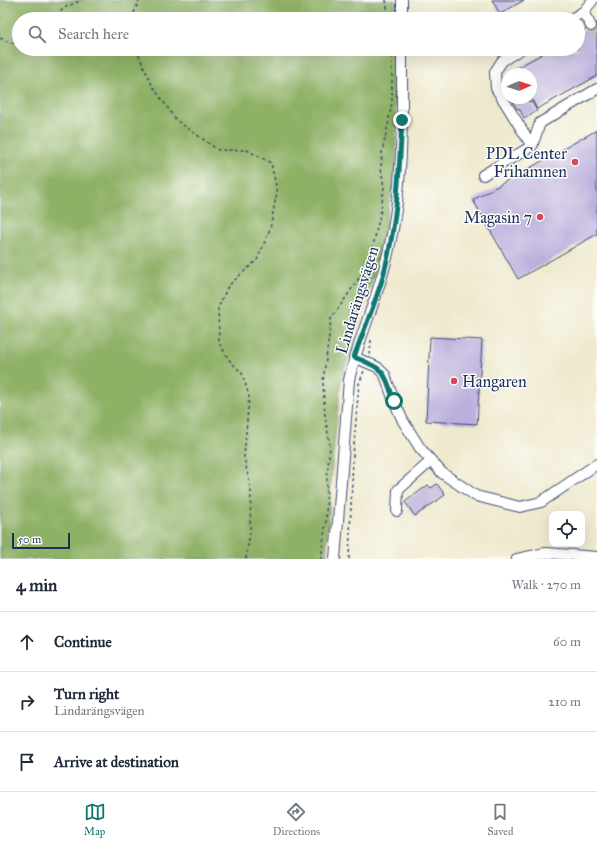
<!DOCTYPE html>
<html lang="en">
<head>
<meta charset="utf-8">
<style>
  :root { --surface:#fff; --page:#f6f6f7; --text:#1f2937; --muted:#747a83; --line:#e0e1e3; --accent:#0f766e }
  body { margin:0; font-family:"IM FELL Great Primer",serif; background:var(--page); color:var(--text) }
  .controls { position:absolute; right:12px; bottom:12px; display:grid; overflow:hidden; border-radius:8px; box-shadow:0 4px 16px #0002 }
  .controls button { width:36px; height:36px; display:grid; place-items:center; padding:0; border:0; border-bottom:1px solid var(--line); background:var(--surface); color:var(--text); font:20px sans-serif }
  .compass { position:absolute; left:501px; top:68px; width:36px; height:36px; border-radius:50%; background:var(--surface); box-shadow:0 4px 16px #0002; rotate:87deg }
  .scale { position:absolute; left:12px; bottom:10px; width:58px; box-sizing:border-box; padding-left:4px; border:2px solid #1b2f5e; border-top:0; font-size:11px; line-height:14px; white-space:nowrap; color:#1b2f5e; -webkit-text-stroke:3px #fdfcf7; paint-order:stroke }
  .stop { position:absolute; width:12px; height:12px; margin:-9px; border:3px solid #0f766e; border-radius:50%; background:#fff }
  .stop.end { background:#0f766e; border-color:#fff; box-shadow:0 1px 4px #0008 }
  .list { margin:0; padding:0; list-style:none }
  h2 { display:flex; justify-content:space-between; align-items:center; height:52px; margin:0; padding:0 16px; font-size:17px }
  h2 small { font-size:13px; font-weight:400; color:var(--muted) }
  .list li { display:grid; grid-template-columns:26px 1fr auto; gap:12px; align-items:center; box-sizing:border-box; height:60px; padding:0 16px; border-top:1px solid var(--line) }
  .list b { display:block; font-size:15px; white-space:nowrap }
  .list p { margin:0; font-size:13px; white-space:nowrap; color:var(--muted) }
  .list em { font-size:13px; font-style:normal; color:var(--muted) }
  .icon { flex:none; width:22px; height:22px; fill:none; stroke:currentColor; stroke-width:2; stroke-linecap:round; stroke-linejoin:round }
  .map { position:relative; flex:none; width:597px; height:559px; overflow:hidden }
  .search { position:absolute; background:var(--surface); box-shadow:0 4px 16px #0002; left:12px; right:12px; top:12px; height:44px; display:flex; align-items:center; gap:10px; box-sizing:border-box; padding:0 14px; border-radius:22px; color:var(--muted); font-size:15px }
  .sheet { height:232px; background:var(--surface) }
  nav { display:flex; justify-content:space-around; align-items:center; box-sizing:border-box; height:56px; border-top:1px solid var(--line); background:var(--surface); font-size:11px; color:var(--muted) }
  nav a { display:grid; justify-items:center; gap:2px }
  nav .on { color:var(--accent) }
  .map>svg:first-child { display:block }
  .forest { fill:#8eb166; stroke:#547062 }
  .building { fill:#bbafdd }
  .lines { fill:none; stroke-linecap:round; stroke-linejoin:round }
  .minor-tunnel { stroke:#c5c4b8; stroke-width:10; stroke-dasharray:10 5; stroke-linecap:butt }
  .minor-casing { stroke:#3b4b6f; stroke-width:12 }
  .path { stroke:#3b4b6f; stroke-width:1.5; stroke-dasharray:3 3; stroke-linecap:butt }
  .minor { stroke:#fff; stroke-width:10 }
  .route { stroke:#0f766e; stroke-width:5 }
  .poi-dot { fill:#d1495b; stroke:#fdfcf7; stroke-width:1.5 }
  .labels { text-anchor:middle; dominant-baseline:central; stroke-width:3; stroke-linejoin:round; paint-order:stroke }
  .poi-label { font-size:16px; fill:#1b2f5e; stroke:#fdfcf7; text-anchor:end }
  .street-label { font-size:16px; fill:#1b2f5e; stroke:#fdfcf7 }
</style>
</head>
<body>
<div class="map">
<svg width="597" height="559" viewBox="0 0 597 559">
  <rect width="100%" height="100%" fill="#fdfcf7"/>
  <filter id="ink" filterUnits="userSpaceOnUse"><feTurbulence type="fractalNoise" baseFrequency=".025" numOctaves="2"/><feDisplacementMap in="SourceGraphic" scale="8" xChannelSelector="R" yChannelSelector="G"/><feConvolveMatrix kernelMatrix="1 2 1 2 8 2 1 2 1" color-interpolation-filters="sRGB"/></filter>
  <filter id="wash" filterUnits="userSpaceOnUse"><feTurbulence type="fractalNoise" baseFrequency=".012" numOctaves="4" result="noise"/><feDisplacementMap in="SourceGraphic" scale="16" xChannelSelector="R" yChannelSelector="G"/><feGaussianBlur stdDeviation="0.9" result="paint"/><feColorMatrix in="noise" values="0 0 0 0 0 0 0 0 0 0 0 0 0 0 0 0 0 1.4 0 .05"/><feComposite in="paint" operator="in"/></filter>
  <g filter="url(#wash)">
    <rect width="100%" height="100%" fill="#efe9ce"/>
    <path class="forest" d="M0,0H395V19H19V49H395L396,163L380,254L341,381L332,466L326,559H0Z"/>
    <g id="blocks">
      <path class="building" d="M492,0H524L500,14Z
        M597,23V76L537,109L531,98V74H517L515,69L551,49H578V34Z
        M511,98H526L529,102L531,101L537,111L524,118L519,108L517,109Z
        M597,130V234L518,279L473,200Z
        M430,337L482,340L477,424L426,421Z
        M437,484L445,495L415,516L405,502L428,485L431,488Z"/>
    </g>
  </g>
  <g filter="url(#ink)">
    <use href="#blocks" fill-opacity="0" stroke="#3b4b6f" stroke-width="1"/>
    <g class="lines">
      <path class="minor-tunnel" d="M591,26L597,35"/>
      <defs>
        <path id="minor" d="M402,0V19
          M583,12L591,26
          M571,19L583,12L593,0
          M521,49L502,61L495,72L496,88L532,146
          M483,175L532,146L540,123L597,89
          M354,357L377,367L385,375L394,401L403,421L420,448L442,473L476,496L520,507L541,502L597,464
          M397,511L398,490L431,461
          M335,559L349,380C359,335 380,294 389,249C404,183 402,116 402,49
          M517,559L546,553L597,557"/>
      </defs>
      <use href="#minor" class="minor-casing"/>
      <path class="path" d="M386,0L389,19
        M51,19L66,7L82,0
        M133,19V16L139,0
        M0,38L11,43H19
        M136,49L152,85L176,120L218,150H247L271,163L277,191L270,229L257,260L228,286L218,308L219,343L230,361L242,373L249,396L244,457L251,490L250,531L246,559
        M370,355L371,339
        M321,559L326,521L327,475L330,446L325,416L323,381L328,344L331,319L369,264L381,210L384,187L381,168L382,152L388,125L392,102V49
        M349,559L353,456L359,384L364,371"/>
      <use href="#minor" class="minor"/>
    </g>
  </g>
  <g class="lines" filter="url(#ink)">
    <path class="route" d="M394,401C384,371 385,369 354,357C363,332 374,306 382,280C397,228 399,174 402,120"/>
  </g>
  <g class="poi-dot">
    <circle cx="575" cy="162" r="4"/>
    <circle cx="540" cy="217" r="4"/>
    <circle cx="454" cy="381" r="4"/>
  </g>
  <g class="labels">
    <g class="poi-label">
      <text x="567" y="153">PDL Center<tspan x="567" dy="18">Frihamnen</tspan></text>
      <text x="532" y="217">Magasin 7</text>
      <text x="462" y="381" text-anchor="start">Hangaren</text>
    </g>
    <g class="street-label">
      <text transform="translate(357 300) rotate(-73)">Lindarängsvägen</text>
    </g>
  </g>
</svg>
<div class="controls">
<button><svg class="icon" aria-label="locate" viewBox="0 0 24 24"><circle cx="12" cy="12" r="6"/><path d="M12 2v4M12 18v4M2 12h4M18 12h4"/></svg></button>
</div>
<svg class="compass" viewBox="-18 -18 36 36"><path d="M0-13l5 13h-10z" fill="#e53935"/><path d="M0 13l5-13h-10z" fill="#747a83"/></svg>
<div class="scale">50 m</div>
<div class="stop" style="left:394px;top:401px"></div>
<div class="stop end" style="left:402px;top:120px"></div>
<div class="search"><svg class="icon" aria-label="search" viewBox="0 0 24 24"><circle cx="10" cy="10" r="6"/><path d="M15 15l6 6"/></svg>Search here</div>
</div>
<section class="sheet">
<h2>4 min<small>Walk · 270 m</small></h2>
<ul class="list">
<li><svg class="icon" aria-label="ahead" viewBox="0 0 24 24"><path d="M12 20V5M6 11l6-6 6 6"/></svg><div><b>Continue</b></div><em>60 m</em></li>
<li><svg class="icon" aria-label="right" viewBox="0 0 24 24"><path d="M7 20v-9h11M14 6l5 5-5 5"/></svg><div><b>Turn right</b><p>Lindarängsvägen</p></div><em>210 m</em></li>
<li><svg class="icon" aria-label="arrive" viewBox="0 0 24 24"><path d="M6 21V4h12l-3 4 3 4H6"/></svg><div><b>Arrive at destination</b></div></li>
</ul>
</section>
<nav>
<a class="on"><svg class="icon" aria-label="map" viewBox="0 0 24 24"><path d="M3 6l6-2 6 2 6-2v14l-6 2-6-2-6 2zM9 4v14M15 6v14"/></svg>Map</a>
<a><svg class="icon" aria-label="directions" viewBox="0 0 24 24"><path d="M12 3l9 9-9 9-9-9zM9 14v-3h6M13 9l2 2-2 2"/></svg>Directions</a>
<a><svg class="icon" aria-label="saved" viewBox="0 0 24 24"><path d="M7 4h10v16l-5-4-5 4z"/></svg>Saved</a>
</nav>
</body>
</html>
